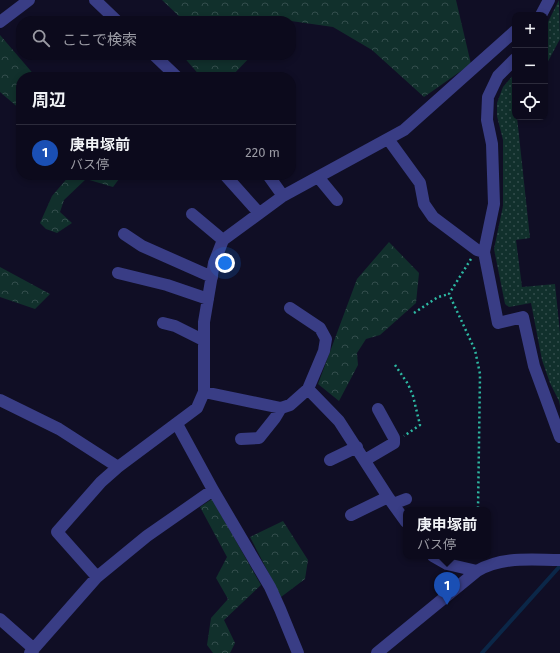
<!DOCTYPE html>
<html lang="ja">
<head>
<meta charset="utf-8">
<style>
  :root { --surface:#0c0a1c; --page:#1a1829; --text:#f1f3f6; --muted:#9a9aa3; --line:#2c2b3b; --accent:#8c9099 }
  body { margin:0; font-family:"Fira Sans","Noto Sans JP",sans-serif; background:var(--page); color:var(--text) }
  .controls { position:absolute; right:12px; top:12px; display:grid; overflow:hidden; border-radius:8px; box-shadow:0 2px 6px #0003 }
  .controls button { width:36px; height:36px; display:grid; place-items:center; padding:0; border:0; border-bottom:1px solid var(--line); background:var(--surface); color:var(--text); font:20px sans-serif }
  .you { position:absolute; left:225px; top:263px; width:14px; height:14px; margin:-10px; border:3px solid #fff; border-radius:50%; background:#1a73e8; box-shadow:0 0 0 6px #1a73e833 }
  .badge { display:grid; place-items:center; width:26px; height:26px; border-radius:50%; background:var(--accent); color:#fff; font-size:13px; font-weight:700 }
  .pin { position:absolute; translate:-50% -33px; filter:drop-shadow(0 1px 2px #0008) }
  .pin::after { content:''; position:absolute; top:21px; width:14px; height:12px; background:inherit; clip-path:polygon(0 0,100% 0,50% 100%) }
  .popup { position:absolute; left:403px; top:507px; width:88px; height:52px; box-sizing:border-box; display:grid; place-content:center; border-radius:8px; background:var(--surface); filter:drop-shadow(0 1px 3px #0005); font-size:13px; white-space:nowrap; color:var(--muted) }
  .popup b { font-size:15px; color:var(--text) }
  .popup::after { content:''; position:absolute; left:50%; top:100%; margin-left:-8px; border:8px solid transparent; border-top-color:var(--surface) }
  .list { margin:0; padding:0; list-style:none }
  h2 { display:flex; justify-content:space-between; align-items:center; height:52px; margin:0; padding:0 16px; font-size:17px }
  h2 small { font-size:13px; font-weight:400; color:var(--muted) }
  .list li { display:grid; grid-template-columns:26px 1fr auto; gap:12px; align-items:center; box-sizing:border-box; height:56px; padding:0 16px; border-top:1px solid var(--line) }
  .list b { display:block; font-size:15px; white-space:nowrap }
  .list p { margin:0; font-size:13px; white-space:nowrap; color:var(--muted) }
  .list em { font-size:13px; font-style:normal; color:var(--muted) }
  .icon { flex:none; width:22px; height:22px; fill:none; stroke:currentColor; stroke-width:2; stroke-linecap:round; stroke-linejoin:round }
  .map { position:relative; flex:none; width:560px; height:653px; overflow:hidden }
  .search { position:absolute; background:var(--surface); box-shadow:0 2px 6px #0003; left:16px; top:16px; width:280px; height:44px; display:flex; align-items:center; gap:10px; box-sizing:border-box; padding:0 14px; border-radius:16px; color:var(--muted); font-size:15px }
  .panel { position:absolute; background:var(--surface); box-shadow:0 2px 6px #0003; left:16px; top:72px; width:280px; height:108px; border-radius:16px }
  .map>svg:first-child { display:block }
  .grass { fill:url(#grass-dots) }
  .forest { fill:url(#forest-crowns) }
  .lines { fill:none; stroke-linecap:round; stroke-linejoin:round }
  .stream { stroke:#0b2748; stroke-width:4 }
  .path { stroke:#2db9a3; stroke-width:2.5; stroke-dasharray:2 3; stroke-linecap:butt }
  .minor { stroke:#393d85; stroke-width:12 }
</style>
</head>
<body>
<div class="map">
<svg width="560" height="653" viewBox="0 0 560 653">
  <defs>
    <pattern id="grass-dots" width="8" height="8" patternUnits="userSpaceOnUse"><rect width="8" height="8" fill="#11302c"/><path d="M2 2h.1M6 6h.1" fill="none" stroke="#334d4c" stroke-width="1.8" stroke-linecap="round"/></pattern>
    <pattern id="forest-crowns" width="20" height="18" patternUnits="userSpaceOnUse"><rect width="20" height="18" fill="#11302c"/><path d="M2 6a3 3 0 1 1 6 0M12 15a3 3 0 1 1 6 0" fill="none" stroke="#334d4c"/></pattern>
  </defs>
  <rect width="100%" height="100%" fill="#100e25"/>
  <path class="grass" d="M559,0L560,39L545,67V28Z
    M515,73V117H517L530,238L516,240L522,287L555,284L560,333V406L559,401L550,383L542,360L531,303L509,307L505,304L494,249L503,206V140L497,116V103L503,87Z"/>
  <path class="forest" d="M162,0H456L471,64L424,97L372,50L333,27L291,21H184Z
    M0,35L36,77H21V110L0,92Z
    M182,55H252L231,77H201Z
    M70,175H122L113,187L86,179L64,200L60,212L72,223L57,233L46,229L40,223L52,196Z
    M389,242L419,273L416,303L380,335L366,339L357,353L358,365L339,401L318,384L357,279Z
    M0,267L50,294L35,309L0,297Z
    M212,499L261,585L224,620L235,643L230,653H213L207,645L211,618L228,599L216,578L227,557L200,507Z
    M283,521L308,560L305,579L281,597L250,537Z"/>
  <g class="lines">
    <path class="stream" d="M482,653L560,566"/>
    <path class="path" d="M471,259L449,294L475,350L480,374L478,510
      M414,313L438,297L449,294
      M395,365L408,384L413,396L420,425L404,436"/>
    <path class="minor" d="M95,0L117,21
      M541,15L549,0
      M0,22L29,0
      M154,55L177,77
      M515,59L498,76L488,97L487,120L492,144L494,204L484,252L498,323L523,317L534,366L560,437
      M388,139L420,183L424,204L433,217L477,250L484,252
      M225,175L259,213
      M268,175L283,196
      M318,177L337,200
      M192,214L223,240
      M124,234L142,246L212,277
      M118,273L167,285L208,299
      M290,308L320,328L326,339L324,351L308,389
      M163,323L175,326L203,340
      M204,392L281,408L290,405L308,389L339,421L388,497L406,522
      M0,400L59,429L118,467
      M177,424L213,490L270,587L280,609L298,653
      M241,439L259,438L275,418L281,408
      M330,460L357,447
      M365,460L394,443V438L378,409
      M393,504L406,499
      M351,515L388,497
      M433,556L447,564L477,571
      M97,577L147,536L213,490
      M0,619L34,649
      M30,653L97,577L57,532L101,482L118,467L197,408L204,392V322L214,263L223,240L283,196L404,130L515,31
      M377,653L477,571C503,556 531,560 560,560"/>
  </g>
</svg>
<div class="controls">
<button>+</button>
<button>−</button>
<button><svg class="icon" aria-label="locate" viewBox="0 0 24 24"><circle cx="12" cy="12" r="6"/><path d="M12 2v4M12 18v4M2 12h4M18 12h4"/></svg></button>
</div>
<div class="you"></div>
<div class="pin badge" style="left:447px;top:605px;background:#1a4fb4">1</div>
<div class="popup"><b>庚申塚前</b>バス停</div>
<div class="search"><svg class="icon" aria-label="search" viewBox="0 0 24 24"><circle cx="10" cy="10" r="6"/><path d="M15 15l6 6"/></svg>ここで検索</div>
<section class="panel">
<h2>周辺<small></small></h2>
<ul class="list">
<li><span class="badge" style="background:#1a4fb4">1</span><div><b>庚申塚前</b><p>バス停</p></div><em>220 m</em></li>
</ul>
</section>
</div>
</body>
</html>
